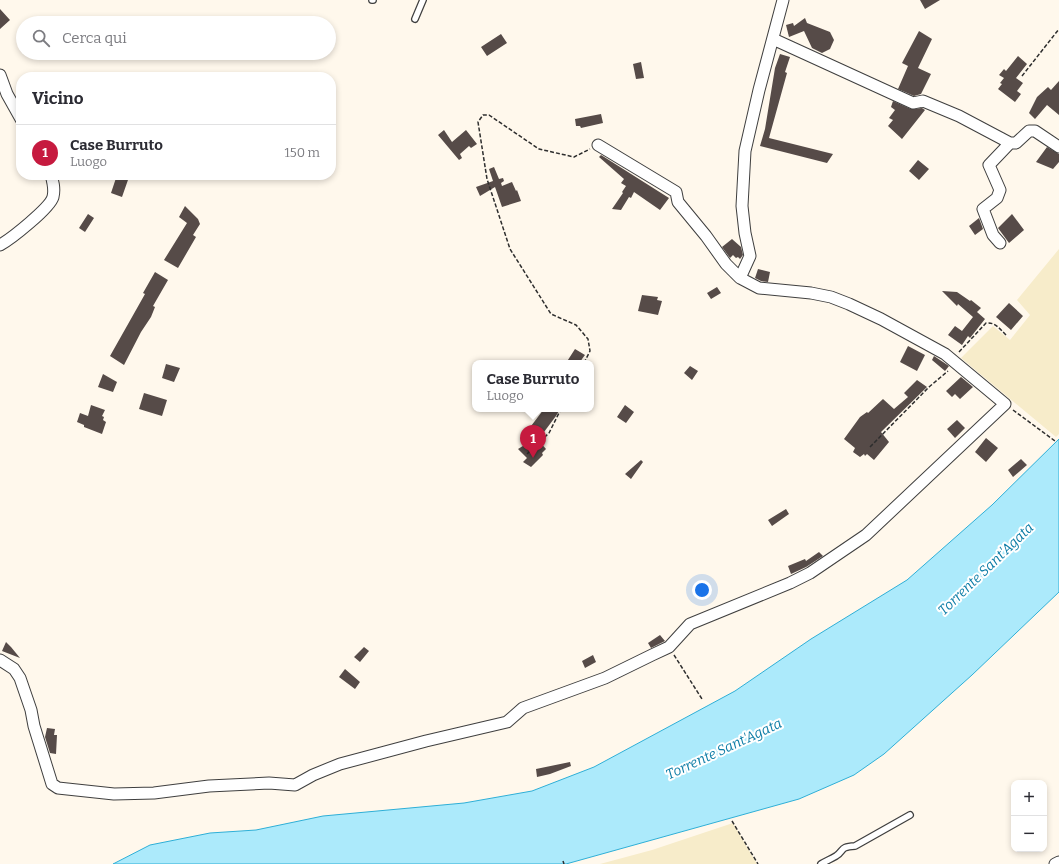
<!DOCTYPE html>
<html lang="it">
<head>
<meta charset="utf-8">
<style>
  :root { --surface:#fff; --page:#f2f2f3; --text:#2b2b33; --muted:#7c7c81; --line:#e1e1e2; --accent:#c61a3f }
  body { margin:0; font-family:Bitter,serif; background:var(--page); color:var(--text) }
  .controls { position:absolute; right:12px; bottom:12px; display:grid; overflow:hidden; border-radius:8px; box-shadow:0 2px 6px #0003 }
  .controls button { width:36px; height:36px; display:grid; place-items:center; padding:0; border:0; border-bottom:1px solid var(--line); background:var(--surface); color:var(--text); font:20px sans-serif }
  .you { position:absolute; left:702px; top:590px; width:14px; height:14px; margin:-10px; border:3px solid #fff; border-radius:50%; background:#1a73e8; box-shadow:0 0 0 6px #1a73e833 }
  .badge { display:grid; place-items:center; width:26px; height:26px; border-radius:50%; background:var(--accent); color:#fff; font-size:13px; font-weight:700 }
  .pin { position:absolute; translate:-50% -33px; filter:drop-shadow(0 1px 2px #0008) }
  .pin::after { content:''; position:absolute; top:21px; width:14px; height:12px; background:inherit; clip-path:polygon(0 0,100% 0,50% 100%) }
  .popup { position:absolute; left:472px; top:360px; width:122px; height:52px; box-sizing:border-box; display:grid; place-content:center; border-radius:8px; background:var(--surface); filter:drop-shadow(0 1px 3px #0005); font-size:13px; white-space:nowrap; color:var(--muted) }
  .popup b { font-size:15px; color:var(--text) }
  .popup::after { content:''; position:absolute; left:50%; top:100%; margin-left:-8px; border:8px solid transparent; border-top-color:var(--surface) }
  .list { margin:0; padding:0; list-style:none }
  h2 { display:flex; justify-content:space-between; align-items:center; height:52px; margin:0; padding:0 16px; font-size:17px }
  h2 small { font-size:13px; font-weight:400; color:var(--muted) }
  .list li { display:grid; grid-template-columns:26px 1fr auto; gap:12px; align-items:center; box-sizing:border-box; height:56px; padding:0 16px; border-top:1px solid var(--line) }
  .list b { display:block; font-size:15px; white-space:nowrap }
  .list p { margin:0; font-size:13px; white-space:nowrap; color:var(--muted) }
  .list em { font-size:13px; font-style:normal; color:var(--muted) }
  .icon { flex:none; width:22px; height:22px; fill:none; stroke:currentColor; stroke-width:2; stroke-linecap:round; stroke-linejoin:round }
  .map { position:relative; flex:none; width:1059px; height:864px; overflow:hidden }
  .search { position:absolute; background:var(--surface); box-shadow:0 2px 6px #0003; left:16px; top:16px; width:320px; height:44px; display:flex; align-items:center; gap:10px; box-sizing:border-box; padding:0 14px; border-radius:22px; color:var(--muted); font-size:15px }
  .panel { position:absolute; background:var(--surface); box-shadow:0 2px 6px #0003; left:16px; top:72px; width:320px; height:108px; border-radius:16px }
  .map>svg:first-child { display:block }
  .farmland { fill:#f7ecca }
  .water { fill:#aceafb; stroke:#2eafd7 }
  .building { fill:#564b48 }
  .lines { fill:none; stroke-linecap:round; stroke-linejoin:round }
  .lane-casing { stroke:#3f3f3f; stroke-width:8 }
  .street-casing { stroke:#3f3f3f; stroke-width:13 }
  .path { stroke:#2e2e2e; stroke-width:1.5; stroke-dasharray:4 2; stroke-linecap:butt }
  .lane { stroke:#fff; stroke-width:5.5 }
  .street { stroke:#fff; stroke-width:11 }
  .labels { text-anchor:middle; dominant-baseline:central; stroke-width:4; stroke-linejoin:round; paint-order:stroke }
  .water-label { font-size:14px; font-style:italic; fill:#0d7da7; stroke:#fff }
</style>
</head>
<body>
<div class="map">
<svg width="1059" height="864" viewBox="0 0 1059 864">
  <rect width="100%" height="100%" fill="#fff8ec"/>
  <path class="farmland" d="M1059,249V434L1056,437L961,358L993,326L1010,340L1030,315L1017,300Z
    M733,823L757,864H600L652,850Z"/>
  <path class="water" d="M1059,439V592L972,675L884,754L854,775L799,799L566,864H113L150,845L210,833L256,830L323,816L464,803L532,791L594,767L735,691L811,639L907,580L992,505Z"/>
  <path class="building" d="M920,0H940L925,9Z
    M0,9L10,20L0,29Z
    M805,18L807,23L830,32L834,40L830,49L822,53L812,48L804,31L789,37L786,25L793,23L794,26Z
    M919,31L932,39L918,68L931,74L921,94L914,96L898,89L908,66L902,63Z
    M501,34L507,43L487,56L481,47Z
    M780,54L790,57L785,72L787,73L769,138L833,154L827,163L760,146L765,129L775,68Z
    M1018,56L1027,64L1016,78L1023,83L1017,91L1021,94L1015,102L998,89L1002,84L1000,83L1004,78L999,75L1004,69L1006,71Z
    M641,62L644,78L636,79L633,64Z
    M1059,81V115L1047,105L1035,119L1029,113L1037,97L1048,87L1051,90Z
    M893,101L911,109L922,108L925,110L902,139L888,126L893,120L889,118L895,110L891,107Z
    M601,114L603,123L581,128L580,126H576L575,119Z
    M444,130L452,142L466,130L477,144L471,148L469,146L460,154L462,158L459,160L438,135Z
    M1047,147L1059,154V162L1053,169L1036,162Z
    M601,155L669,198L660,210L634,192L631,198L629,197L621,210L612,209L623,193L622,192L626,186L621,183L624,179L599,157Z
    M918,160L929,169L919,180L909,171Z
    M494,167L499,179L503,178L504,181L501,183L502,186L512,182L516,191L517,190L521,201L502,207L495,187L480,196L476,187L493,181L489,169Z
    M117,175H124L129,177L122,197L111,193Z
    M185,206L198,219L200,224L193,235L196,237L178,268L164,260L187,223L179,217Z
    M88,214L94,218L85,232L79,228Z
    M1012,214L1024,230L1009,243L998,228Z
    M979,218L983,229L975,235L969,226Z
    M732,239L741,247L743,255L740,259L738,257L736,258L733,255L730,258L722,247Z
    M758,269L770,272L768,282L761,281L755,278Z
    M155,272L168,280L153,306L155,307L151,317L141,332L124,365L110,356L145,294L143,293Z
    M717,287L721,293L711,299L707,293Z
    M942,291L957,292L970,301L971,300L981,308L977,312L985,319L970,338L968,336L962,345L948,335L955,326L962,331L973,317L958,304L957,306Z
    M642,295L658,297L657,300L662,301L658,315L638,311Z
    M1009,303L1023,316L1011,330L996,317Z
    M908,346L925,355L917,371L900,362Z
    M575,349L585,355L582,359L580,363H566Z
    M934,356L949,366L945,371L932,360Z
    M166,364L180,368L174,382L162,378Z
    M690,366L698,371L692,380L684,373Z
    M103,374L117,382L113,392L98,387Z
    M961,377L973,387L960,399L955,394L952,397L946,391Z
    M917,380L927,387L881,432L889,442L874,460L867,454L865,456L864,454L860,457L853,452L855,448L844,439L860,417L867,412L868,413L883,399L894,409L908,397L904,393Z
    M144,393L167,400L162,416L139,409Z
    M91,405L105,410L102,416L104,417L103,420L106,422L102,434L84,427V425L77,422L80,413L88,416Z
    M625,405L634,412L626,423L617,417Z
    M544,409H560L556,416L538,440L546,449L542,453L543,455L531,467L523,462L527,458L518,449L531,441L528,439L533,434L528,430Z
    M957,420L965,428L955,438L947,429Z
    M986,438L998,448L986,462L975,452Z
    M1021,459L1027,465L1013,477L1008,470Z
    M641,460L643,462L631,479L625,474Z
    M786,509L789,514L772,526L768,520Z
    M819,552L823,556L806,567L791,574L788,566L805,559L806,561Z
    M660,635L665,641L651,648L648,643Z
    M6,642L11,647L20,658L2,651Z
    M364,647L369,651L360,662L354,657Z
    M593,655L596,662L585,668L582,661Z
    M345,669L360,682L355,689L339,677Z
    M47,728L55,729L54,735H57L56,754L50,753L45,737Z
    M570,762L571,766L550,774L537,777L536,769Z"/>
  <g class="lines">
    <defs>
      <path id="lane" d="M372,0H373
        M415,19L423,0
        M821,864C826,861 831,859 836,856C845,850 839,847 855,846L910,815"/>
      <path id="street" d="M773,39L913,103L923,101L959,116L1010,143H1016L1029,131H1035L1059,147
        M0,75L7,94L21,119
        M598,145L676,192L678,202L706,236L726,264L740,278
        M1000,243L993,235L983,209L997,198L1000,190L989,165L1010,143
        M0,245C11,239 50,208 53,197C55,189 53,182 51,175
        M0,660L14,669L20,678L31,710L34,726L52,784L58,788L114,794L154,793L209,786L269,783L295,785L313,775L340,764L426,741L507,722L523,708L605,678L652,655L669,647L690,624L790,583L810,573L866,535L1005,404L945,354L881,319L849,304L831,297L811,293L759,288L740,278L750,256L745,233L742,206L745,151L759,90L783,0
        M1055,864L1059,862"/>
    </defs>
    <use href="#lane" class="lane-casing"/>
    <use href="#street" class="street-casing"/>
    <path class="path" d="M1022,76L1059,29
      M959,352L986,323C995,322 999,328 1006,335
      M584,363L590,351L588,339L576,325L551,314L510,249L487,179L478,122L483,115H489L539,149L574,157L590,149
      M1013,410L1055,441
      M870,447L929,387L948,371
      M527,454L549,433L561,409
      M674,655L702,699
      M732,821L758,864
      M563,861L564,864"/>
    <use href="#lane" class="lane"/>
    <use href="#street" class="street"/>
  </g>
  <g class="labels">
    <g class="water-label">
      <text transform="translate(986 569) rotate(-44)">Torrente Sant'Agata</text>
      <text transform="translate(724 749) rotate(-25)">Torrente Sant'Agata</text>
    </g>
  </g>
</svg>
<div class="controls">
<button>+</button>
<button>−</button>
</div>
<div class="you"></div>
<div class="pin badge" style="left:533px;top:458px">1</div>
<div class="popup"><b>Case Burruto</b>Luogo</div>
<div class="search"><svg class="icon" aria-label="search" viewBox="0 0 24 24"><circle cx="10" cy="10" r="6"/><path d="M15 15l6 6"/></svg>Cerca qui</div>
<section class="panel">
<h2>Vicino<small></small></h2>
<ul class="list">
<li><span class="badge">1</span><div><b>Case Burruto</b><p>Luogo</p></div><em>150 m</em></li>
</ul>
</section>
</div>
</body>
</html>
